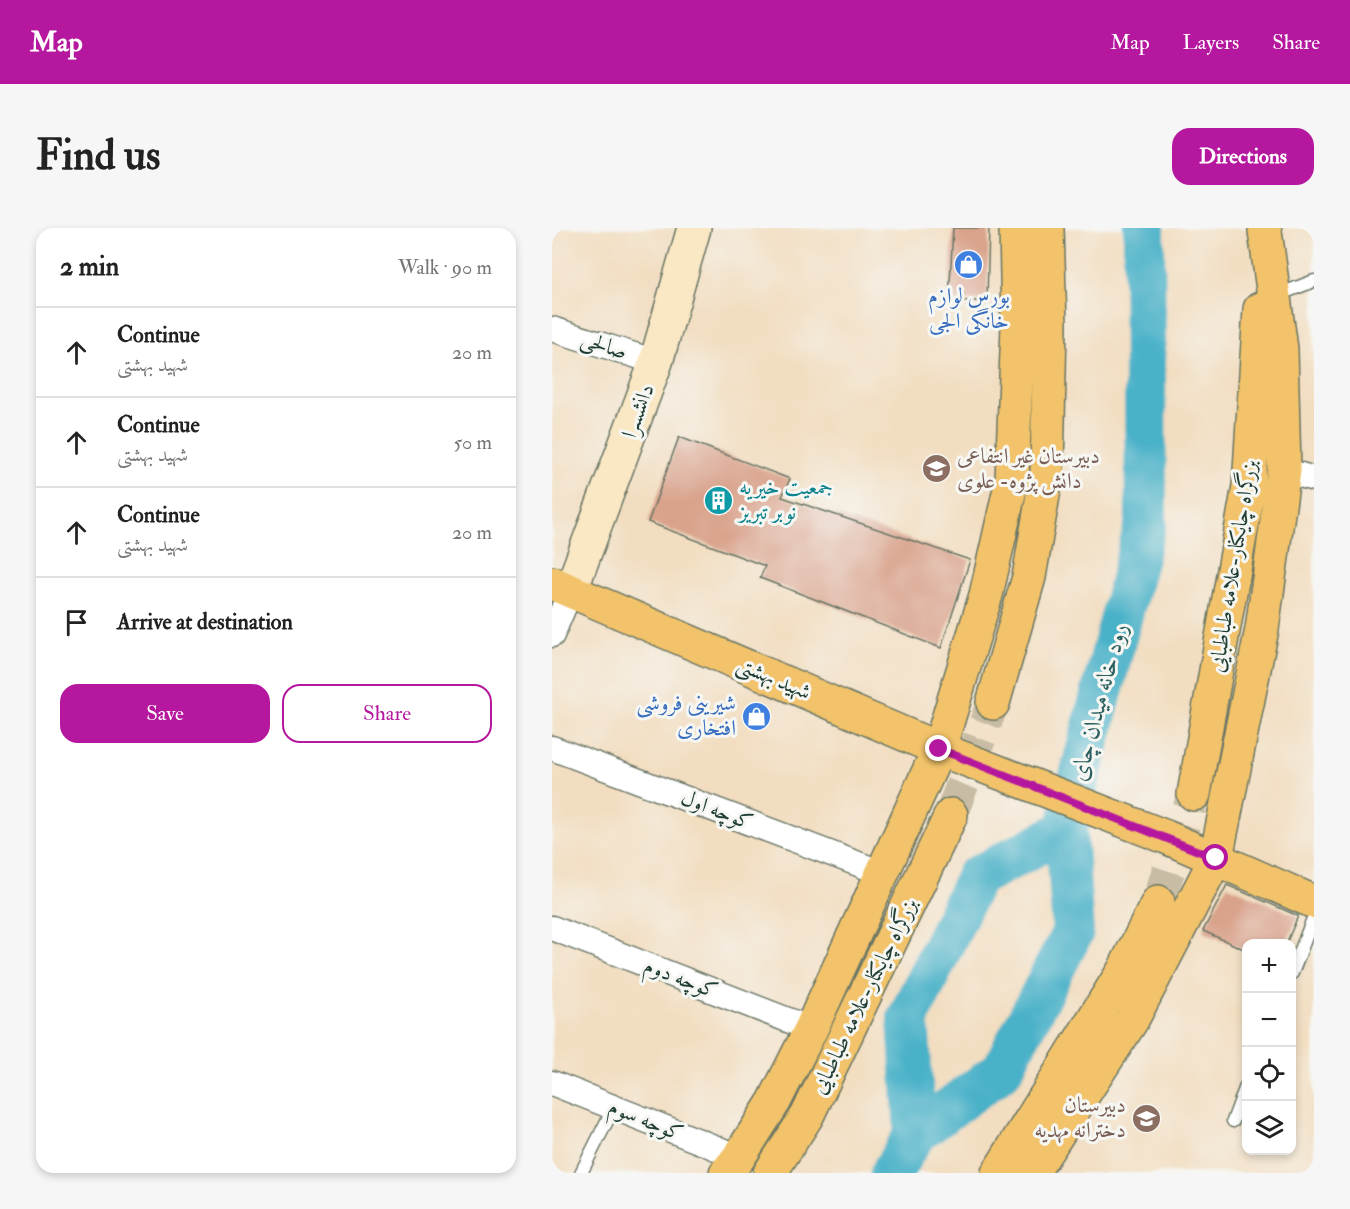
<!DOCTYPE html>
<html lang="en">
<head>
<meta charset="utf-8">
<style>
  :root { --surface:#fff; --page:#f6f6f6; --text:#222; --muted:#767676; --line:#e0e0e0; --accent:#b5179e }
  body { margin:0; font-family:"IM FELL Double Pica",Amiri,serif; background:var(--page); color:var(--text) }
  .controls { position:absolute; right:18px; bottom:18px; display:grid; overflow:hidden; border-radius:12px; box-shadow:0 3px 9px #0003 }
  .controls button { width:54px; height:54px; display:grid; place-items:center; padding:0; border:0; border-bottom:2px solid var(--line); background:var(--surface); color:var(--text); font:30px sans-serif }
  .stop { position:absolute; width:18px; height:18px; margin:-14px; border:4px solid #b5179e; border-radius:50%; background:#fff }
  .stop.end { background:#b5179e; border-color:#fff; box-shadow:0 2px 6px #0008 }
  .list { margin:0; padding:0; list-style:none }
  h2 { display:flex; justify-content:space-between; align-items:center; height:78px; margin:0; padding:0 24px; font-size:26px }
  h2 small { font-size:20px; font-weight:400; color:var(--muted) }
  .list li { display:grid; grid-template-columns:39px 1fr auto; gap:18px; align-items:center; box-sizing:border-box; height:90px; padding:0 24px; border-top:2px solid var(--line) }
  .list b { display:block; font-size:22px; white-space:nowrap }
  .list p { margin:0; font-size:20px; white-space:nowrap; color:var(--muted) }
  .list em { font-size:20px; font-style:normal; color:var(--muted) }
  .actions { display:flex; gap:12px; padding:18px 24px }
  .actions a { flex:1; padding:14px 0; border:2px solid var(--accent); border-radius:18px; text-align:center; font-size:21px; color:var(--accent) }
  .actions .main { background:var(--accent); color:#fff }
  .icon { flex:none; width:33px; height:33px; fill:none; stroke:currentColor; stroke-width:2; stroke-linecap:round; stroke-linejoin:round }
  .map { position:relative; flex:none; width:762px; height:945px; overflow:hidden; border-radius:18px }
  header { display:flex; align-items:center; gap:36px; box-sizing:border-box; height:84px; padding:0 30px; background:var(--accent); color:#fff }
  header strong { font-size:28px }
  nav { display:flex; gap:33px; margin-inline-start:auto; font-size:21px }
  .intro { display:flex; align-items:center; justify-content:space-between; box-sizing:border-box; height:144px; padding:0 36px }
  h1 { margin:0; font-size:42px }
  .button { padding:15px 27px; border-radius:18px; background:var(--accent); color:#fff; font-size:21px; font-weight:700 }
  main { display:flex; gap:36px; padding:0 36px }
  aside { flex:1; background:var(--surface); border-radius:18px; box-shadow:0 3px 9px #0003 }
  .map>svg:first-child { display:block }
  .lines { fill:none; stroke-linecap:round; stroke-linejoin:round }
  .river { stroke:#49b1c8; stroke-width:42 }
  .building { fill:#d9a28b }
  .highway-tunnel { stroke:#c8bda4; stroke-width:33; stroke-dasharray:33 16; stroke-linecap:butt }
  .lane-casing { stroke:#697565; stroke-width:15 }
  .street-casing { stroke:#697565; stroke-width:27 }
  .secondary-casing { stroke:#697565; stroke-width:36 }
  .primary-casing { stroke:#697565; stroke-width:36 }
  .highway-casing { stroke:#697565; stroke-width:36 }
  .lane { stroke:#fff; stroke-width:12 }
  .street { stroke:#fff; stroke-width:24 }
  .secondary { stroke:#fae7c3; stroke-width:33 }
  .primary { stroke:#f2c36a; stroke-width:33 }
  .highway { stroke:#f2c36a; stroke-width:33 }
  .route { stroke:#b5179e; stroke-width:8 }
  .labels { text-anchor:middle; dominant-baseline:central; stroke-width:6; stroke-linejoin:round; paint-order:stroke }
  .shop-label { font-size:22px; fill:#366cbe; stroke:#f6f6f2 }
  .street-label { font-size:22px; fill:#1f3d34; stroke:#f6f6f2 }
  .education-label { font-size:22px; fill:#785e54; stroke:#f6f6f2; text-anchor:start }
  .culture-label { font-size:22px; fill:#0d838f; stroke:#f6f6f2; text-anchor:start }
  .water-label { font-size:24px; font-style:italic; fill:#2c6060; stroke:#f6f6f2 }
</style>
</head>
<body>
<header>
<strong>Map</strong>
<nav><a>Map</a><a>Layers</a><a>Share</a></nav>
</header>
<div class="intro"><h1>Find us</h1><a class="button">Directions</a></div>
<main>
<aside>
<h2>2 min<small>Walk · 90 m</small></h2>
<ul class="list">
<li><svg class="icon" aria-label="ahead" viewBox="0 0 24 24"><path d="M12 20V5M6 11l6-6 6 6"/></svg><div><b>Continue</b><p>شهید بهشتى</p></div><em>20 m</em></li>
<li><svg class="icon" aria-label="ahead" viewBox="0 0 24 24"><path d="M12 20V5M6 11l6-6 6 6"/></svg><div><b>Continue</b><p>شهید بهشتی</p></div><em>50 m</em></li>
<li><svg class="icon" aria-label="ahead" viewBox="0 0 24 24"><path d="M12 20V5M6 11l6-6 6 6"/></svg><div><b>Continue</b><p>شهید بهشتى</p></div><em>20 m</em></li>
<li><svg class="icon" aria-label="arrive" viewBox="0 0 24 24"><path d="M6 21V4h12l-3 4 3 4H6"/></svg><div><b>Arrive at destination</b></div></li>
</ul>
<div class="actions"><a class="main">Save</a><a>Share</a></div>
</aside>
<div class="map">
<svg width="762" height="945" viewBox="0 0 762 945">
  <rect width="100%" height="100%" fill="#f6f6f2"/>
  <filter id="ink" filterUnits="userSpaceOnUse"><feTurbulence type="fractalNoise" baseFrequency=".0167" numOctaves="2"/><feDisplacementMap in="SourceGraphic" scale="12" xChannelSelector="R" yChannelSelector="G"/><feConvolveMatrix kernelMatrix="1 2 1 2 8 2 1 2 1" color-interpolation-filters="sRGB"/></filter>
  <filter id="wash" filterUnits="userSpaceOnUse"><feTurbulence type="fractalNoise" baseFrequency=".008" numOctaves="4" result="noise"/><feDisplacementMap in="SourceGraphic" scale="24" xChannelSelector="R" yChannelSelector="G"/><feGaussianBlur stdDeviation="1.35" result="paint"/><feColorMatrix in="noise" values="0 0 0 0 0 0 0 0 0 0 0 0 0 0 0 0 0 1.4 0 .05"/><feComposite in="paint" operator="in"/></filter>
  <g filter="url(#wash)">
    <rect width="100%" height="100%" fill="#f2ddc0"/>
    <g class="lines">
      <path class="river" d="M363,906L450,842L521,704L514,602
        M339,945L363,906L356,790L424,649L514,602L594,294L592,0"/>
    </g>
    <g id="blocks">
      <path class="building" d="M401,0H437L435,73H397Z
        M127,209L238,251L230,269L418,332L389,420L208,350L213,338L96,294Z
        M675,657L746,688L734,716H694V722L651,703Z"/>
    </g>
  </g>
  <g filter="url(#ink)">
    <use href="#blocks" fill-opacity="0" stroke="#697565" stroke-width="1.5"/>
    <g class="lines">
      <path class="highway-tunnel" d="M399,587L441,475
        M606,674L642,566"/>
      <defs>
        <path id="lane" d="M723,68L762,53
          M740,745L762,688
          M681,893L694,858
          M29,945L62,879"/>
        <path id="street" d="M0,101L104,134
          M732,242L762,251
          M0,407L19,362
          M0,520L330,645
          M0,700L259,801
          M0,855L187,929"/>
        <path id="secondary" d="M19,362L104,134L142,0"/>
        <path id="primary" d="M0,355L387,521L614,609L762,674"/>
        <path id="highway" d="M441,475L477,349L495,244L498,96L495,0
          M642,566L697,258L708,81
          M174,945L187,929L222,874L259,801L387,521L434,367L460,252L466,97L464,0
          M218,945L255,888L399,587
          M446,945L572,742L606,674
          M480,945L580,792L664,630L710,401L732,242L729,121L713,3"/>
      </defs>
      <use href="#lane" class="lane-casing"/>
      <use href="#street" class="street-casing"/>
      <use href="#secondary" class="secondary-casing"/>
      <use href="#primary" class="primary-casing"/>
      <use href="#highway" class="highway-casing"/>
      <use href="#lane" class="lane"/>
      <use href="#street" class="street"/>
      <use href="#secondary" class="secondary"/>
      <use href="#primary" class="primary"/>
      <use href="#highway" class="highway"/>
    </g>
  </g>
  <g class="lines" filter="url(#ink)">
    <path class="route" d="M387,521L664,630"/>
  </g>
  <defs>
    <symbol id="shop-disc" viewBox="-11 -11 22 22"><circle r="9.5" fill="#3f7fe0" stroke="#f6f6f2"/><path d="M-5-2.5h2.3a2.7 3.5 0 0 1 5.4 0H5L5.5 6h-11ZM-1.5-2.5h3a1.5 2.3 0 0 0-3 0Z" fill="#fff"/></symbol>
    <symbol id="school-disc" viewBox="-11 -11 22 22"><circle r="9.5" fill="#8d6e63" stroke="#f6f6f2"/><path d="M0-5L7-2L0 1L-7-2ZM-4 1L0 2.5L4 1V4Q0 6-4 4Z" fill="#fff"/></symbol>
    <symbol id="building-disc" viewBox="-11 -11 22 22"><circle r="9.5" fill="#0f9aa8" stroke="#f6f6f2"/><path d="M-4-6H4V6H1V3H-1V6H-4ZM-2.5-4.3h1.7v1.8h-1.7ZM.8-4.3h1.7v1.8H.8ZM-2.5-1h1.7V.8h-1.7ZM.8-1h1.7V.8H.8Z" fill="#fff"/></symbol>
  </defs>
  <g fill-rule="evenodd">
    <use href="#shop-disc" x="400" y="20" width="33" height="33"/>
    <use href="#school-disc" x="368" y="224" width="33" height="33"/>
    <use href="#building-disc" x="150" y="256" width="33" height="33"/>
    <use href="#shop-disc" x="188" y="472" width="33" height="33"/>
    <use href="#school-disc" x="578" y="874" width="33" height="33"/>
  </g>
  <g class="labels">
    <g class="shop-label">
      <text x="417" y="68">بورس لوازم<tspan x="417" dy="25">خانگی الجی</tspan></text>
      <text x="184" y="475" text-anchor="end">شیرینی فروشی<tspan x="184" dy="25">افتخاری</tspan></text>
    </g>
    <g class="street-label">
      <text transform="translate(52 117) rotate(18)">صالحی</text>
      <text transform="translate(86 183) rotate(-70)">دانشسرا</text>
      <text transform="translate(681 338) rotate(-81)">بزرگراه چایکنار-علامه طباطبایی</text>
      <text transform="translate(222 450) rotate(23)">شهید بهشتى</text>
      <text transform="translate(165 582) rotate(21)">کوچه اول</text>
      <text transform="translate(129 750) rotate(21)">کوچه دوم</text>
      <text transform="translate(312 768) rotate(-64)">بزرگراه چایکنار-علامه طباطبایی</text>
      <text transform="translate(94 892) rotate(22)">کوچه سوم</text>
    </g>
    <g class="education-label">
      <text x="405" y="228">دبیرستان غیر انتفاعی<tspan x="405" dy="25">دانش پژوه- علوی</tspan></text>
      <text x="574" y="877" text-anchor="end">دبیرستان<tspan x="574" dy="25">دخترانه مهدیه</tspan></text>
    </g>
    <g class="culture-label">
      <text x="187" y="259">جمعیت خیریه<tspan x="187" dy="25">نوبر تبریز</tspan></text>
    </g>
    <g class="water-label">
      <text transform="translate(547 474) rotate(-75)">رود خانه میدان چای</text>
    </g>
  </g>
</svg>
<div class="controls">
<button>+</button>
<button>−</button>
<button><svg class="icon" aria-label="locate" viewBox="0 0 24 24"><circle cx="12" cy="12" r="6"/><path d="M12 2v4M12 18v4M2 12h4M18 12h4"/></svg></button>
<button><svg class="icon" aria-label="layers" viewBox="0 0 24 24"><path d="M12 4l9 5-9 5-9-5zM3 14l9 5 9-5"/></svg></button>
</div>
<div class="stop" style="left:664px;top:630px"></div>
<div class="stop end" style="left:387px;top:521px"></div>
</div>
</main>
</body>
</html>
